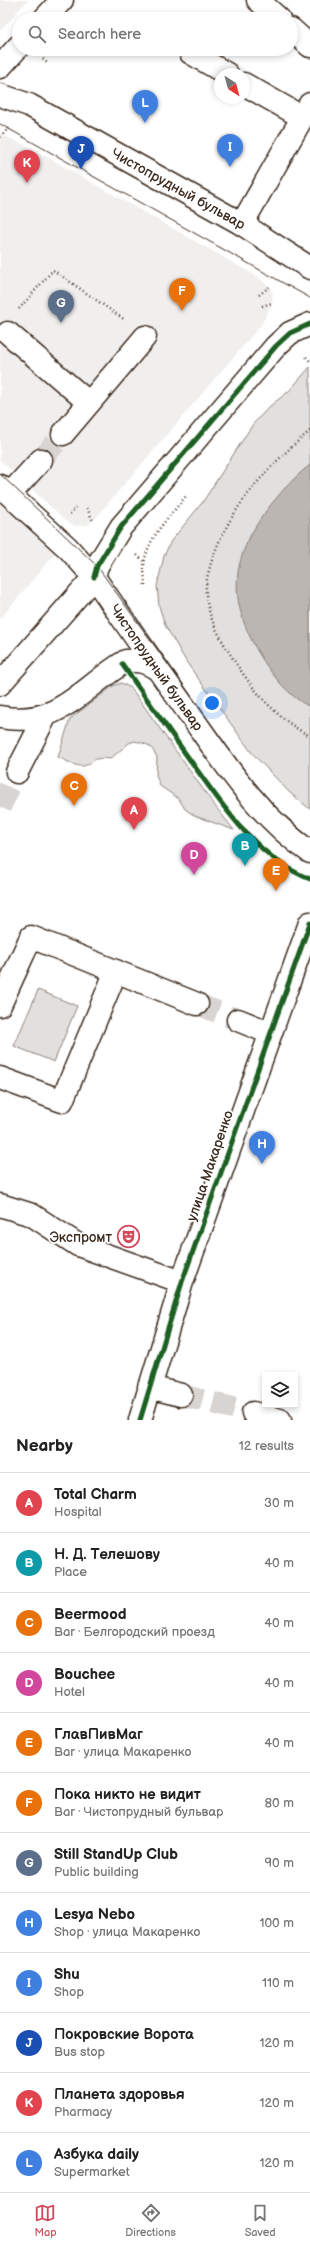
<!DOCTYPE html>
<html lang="en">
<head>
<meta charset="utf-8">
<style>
  :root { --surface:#fff; --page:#f6f6f6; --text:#222; --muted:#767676; --line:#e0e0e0; --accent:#d1495b }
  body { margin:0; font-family:"Balsamiq Sans",sans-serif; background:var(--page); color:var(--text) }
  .controls { position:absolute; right:12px; bottom:12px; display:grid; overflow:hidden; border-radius:0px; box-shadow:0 2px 6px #0003 }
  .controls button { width:36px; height:36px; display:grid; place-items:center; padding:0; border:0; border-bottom:1px solid var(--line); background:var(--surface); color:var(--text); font:20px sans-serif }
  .compass { position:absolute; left:214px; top:68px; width:36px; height:36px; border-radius:50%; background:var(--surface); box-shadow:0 2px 6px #0003; rotate:144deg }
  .you { position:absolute; left:212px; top:703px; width:14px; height:14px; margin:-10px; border:3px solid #fff; border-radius:50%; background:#1a73e8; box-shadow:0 0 0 6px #1a73e833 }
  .badge { display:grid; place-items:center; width:26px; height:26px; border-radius:50%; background:var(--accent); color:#fff; font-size:13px; font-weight:700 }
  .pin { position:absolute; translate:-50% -33px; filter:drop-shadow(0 1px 2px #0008) }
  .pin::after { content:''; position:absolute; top:21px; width:14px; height:12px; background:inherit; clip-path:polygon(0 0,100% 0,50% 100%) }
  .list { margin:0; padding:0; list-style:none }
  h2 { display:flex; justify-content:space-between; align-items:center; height:52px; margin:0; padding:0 16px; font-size:17px }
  h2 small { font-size:13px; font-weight:400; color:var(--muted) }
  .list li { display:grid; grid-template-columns:26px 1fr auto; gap:12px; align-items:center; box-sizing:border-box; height:60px; padding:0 16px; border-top:1px solid var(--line) }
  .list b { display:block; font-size:15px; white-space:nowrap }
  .list p { margin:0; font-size:13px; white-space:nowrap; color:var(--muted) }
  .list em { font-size:13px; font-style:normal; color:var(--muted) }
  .icon { flex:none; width:22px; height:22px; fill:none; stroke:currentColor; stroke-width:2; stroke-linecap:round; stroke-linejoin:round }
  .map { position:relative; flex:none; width:310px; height:1420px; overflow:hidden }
  .search { position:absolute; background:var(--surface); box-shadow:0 2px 6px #0003; left:12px; right:12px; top:12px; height:44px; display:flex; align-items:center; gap:10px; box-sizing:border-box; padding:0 14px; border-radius:22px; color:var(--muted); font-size:15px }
  .sheet { height:772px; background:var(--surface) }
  nav { display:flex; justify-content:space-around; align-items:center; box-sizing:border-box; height:56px; border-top:1px solid var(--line); background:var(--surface); font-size:11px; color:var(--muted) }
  nav a { display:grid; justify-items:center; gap:2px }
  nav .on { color:var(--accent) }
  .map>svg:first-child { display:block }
  .built { fill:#f1efee }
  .green { fill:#e2e0de; stroke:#8e857e }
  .water { fill:#bcb6b3; stroke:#887e77 }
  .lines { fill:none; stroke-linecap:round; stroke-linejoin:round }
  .minor-tunnel { stroke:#d8d4d2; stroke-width:22; stroke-dasharray:22 11; stroke-linecap:butt }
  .minor-casing { stroke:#3b2a1e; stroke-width:25 }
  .major-casing { stroke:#3b2a1e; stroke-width:25 }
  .path { stroke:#3b2a1e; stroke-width:2.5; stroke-dasharray:1 3; stroke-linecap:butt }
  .minor { stroke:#fff; stroke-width:22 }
  .major { stroke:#fff; stroke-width:22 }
  .tram { stroke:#3b2a1e; stroke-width:1 }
  .cycleway-casing { stroke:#fff; stroke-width:8 }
  .cycleway { stroke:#1b5e20; stroke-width:5 }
  .labels { text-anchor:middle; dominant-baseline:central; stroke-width:3.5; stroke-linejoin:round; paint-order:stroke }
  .street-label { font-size:14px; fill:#3b2a1e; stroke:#fff }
  .poi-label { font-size:14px; fill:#3b2a1e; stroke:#fff; text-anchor:end }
</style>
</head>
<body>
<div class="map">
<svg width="310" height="1420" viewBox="0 0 310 1420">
  <rect width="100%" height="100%" fill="#fff"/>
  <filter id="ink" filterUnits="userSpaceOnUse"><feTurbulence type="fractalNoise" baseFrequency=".025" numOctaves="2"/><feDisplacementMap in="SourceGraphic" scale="8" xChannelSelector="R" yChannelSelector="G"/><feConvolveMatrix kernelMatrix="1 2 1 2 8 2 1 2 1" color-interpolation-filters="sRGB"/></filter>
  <g filter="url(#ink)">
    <path class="built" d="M0,0H28L0,31Z
      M0,134L31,148L258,277L268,286L273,293L272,303L261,325L93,521L87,525L75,526L64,519L0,460Z
      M0,495L57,551L0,619Z"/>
    <path class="green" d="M310,367V809L290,793L252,753L187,663L165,625L159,606L157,586L164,556L171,541L202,503L253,424L270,406L289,391Z
      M121,683L131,688L215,806L234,830L195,816L185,809L179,799L160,786L156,775L157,757L151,747L146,744L135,741L129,743L110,759C91,756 96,763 83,766C76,767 65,760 58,757L70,719L113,686Z
      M38,990L77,1006L54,1062L14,1046Z"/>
    <path class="water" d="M310,465V707C288,696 271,674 258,652C228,600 230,560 266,511C279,494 293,478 310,465Z"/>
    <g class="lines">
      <path class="minor-tunnel" d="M41,460L63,434
        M0,807L17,772
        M197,1004L238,1020
        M181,1395L253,1413"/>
      <defs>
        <path id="minor" d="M258,0L279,19
          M291,29L310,46
          M191,53L227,74
          M244,84L302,117
          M242,224L310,104
          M8,333L89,403
          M63,434L145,337
          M10,494L41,460
          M0,684L94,577L97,566L121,527L276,346L290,333L310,324
          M0,717C59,728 81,688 126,661C139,660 147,662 157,669
          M17,772L46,715
          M0,1005L31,937L197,1004
          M238,1020L270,1033
          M0,1078L62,1101L116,971
          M0,1205L32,1215L78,1245L182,1282
          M149,1387L181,1395
          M253,1413L280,1420
          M140,1420L182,1282L310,923"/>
        <g id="major">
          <path d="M44,19L62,0"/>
          <path d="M0,67L19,46"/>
          <path id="s1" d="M0,95L29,105L242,224L310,268"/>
          <path id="s2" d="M0,486L68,548L94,577C126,624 158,670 191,716C225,764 260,818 310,852"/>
        </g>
      </defs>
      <use href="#minor" class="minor-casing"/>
      <use href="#major" class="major-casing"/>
      <path class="path" d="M43,59L48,64
        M0,137L9,128
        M259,295L269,287
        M262,306L272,303
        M19,309L53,270L125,320
        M306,357L310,361
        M310,431C268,466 230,507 212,560C209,570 205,583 206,593C207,619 224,644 237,665C256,694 279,720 310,736
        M87,508L93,521
        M70,514L78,505
        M137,555L144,561
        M145,585C145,577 143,567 145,559C150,535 171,515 186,496"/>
      <use href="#minor" class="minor"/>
      <use href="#major" class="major"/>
      <path class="tram" d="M0,124L310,298
        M0,474L97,566L244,770L274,806L310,838"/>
      <defs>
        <path id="cycleway" d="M94,577L97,566L121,527L276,346L290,333L310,324
          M122,664C143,694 164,723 185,753C218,799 254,857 310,879
          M140,1420L182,1282L310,923"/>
      </defs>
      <use href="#cycleway" class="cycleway-casing"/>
      <use href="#cycleway" class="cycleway"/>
    </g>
  </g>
  <defs>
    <symbol id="theatre-ring" viewBox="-11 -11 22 22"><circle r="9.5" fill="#fff" stroke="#d1495b" stroke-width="1.5"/><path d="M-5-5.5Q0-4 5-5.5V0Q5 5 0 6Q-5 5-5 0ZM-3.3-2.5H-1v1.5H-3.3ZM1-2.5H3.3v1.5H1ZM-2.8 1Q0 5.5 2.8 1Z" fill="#d1495b"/></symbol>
  </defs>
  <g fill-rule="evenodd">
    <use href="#theatre-ring" x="116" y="1224" width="25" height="25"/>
  </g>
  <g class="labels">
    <g class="street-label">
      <text stroke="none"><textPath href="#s1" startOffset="202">Чистопрудный бульвар</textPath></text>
      <text stroke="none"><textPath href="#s2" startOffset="241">Чистопрудный бульвар</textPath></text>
      <text transform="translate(210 1166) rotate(-71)">улица Макаренко</text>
    </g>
    <g class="poi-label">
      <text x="112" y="1237">Экспромт</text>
    </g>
  </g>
</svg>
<div class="controls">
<button><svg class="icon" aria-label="layers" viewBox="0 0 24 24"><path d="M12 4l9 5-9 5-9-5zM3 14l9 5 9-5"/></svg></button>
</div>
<svg class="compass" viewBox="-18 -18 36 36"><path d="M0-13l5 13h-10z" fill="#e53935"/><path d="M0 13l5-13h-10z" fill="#767676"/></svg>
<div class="you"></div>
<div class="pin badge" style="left:134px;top:830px;background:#e0444e">A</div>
<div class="pin badge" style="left:245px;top:866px;background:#0f9aa8">B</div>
<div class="pin badge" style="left:74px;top:806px;background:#e8710a">C</div>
<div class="pin badge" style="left:194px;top:875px;background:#d1479c">D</div>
<div class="pin badge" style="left:276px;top:891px;background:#e8710a">E</div>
<div class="pin badge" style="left:182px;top:311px;background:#e8710a">F</div>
<div class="pin badge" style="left:61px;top:323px;background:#5c6f8a">G</div>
<div class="pin badge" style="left:262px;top:1164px;background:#3f7fe0">H</div>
<div class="pin badge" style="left:230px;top:167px;background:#3f7fe0">I</div>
<div class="pin badge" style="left:81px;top:169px;background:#1a4fb4">J</div>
<div class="pin badge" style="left:27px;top:183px;background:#e0444e">K</div>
<div class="pin badge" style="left:145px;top:123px;background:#3f7fe0">L</div>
<div class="search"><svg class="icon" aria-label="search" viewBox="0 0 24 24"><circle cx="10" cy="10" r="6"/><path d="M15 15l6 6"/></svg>Search here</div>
</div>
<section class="sheet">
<h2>Nearby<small>12 results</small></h2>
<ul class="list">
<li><span class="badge" style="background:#e0444e">A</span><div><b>Total Charm</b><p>Hospital</p></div><em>30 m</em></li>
<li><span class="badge" style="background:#0f9aa8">B</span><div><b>Н. Д. Телешову</b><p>Place</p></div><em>40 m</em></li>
<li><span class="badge" style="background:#e8710a">C</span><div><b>Beermood</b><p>Bar · Белгородский проезд</p></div><em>40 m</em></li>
<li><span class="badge" style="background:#d1479c">D</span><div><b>Bouchee</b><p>Hotel</p></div><em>40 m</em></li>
<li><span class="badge" style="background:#e8710a">E</span><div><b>ГлавПивМаг</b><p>Bar · улица Макаренко</p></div><em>40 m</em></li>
<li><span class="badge" style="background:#e8710a">F</span><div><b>Пока никто не видит</b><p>Bar · Чистопрудный бульвар</p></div><em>80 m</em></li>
<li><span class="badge" style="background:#5c6f8a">G</span><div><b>Still StandUp Club</b><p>Public building</p></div><em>90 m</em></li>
<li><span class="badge" style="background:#3f7fe0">H</span><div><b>Lesya Nebo</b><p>Shop · улица Макаренко</p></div><em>100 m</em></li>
<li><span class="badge" style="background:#3f7fe0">I</span><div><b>Shu</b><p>Shop</p></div><em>110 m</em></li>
<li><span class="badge" style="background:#1a4fb4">J</span><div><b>Покровские Ворота</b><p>Bus stop</p></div><em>120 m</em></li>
<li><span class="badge" style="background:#e0444e">K</span><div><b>Планета здоровья</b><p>Pharmacy</p></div><em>120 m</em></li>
<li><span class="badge" style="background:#3f7fe0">L</span><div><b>Азбука daily</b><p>Supermarket</p></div><em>120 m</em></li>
</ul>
</section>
<nav>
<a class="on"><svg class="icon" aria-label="map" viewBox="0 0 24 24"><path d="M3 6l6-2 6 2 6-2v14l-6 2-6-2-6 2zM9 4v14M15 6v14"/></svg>Map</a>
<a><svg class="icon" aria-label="directions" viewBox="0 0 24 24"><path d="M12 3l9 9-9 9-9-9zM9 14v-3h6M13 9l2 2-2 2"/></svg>Directions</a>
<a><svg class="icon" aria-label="saved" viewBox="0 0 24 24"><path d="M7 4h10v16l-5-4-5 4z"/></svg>Saved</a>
</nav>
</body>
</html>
